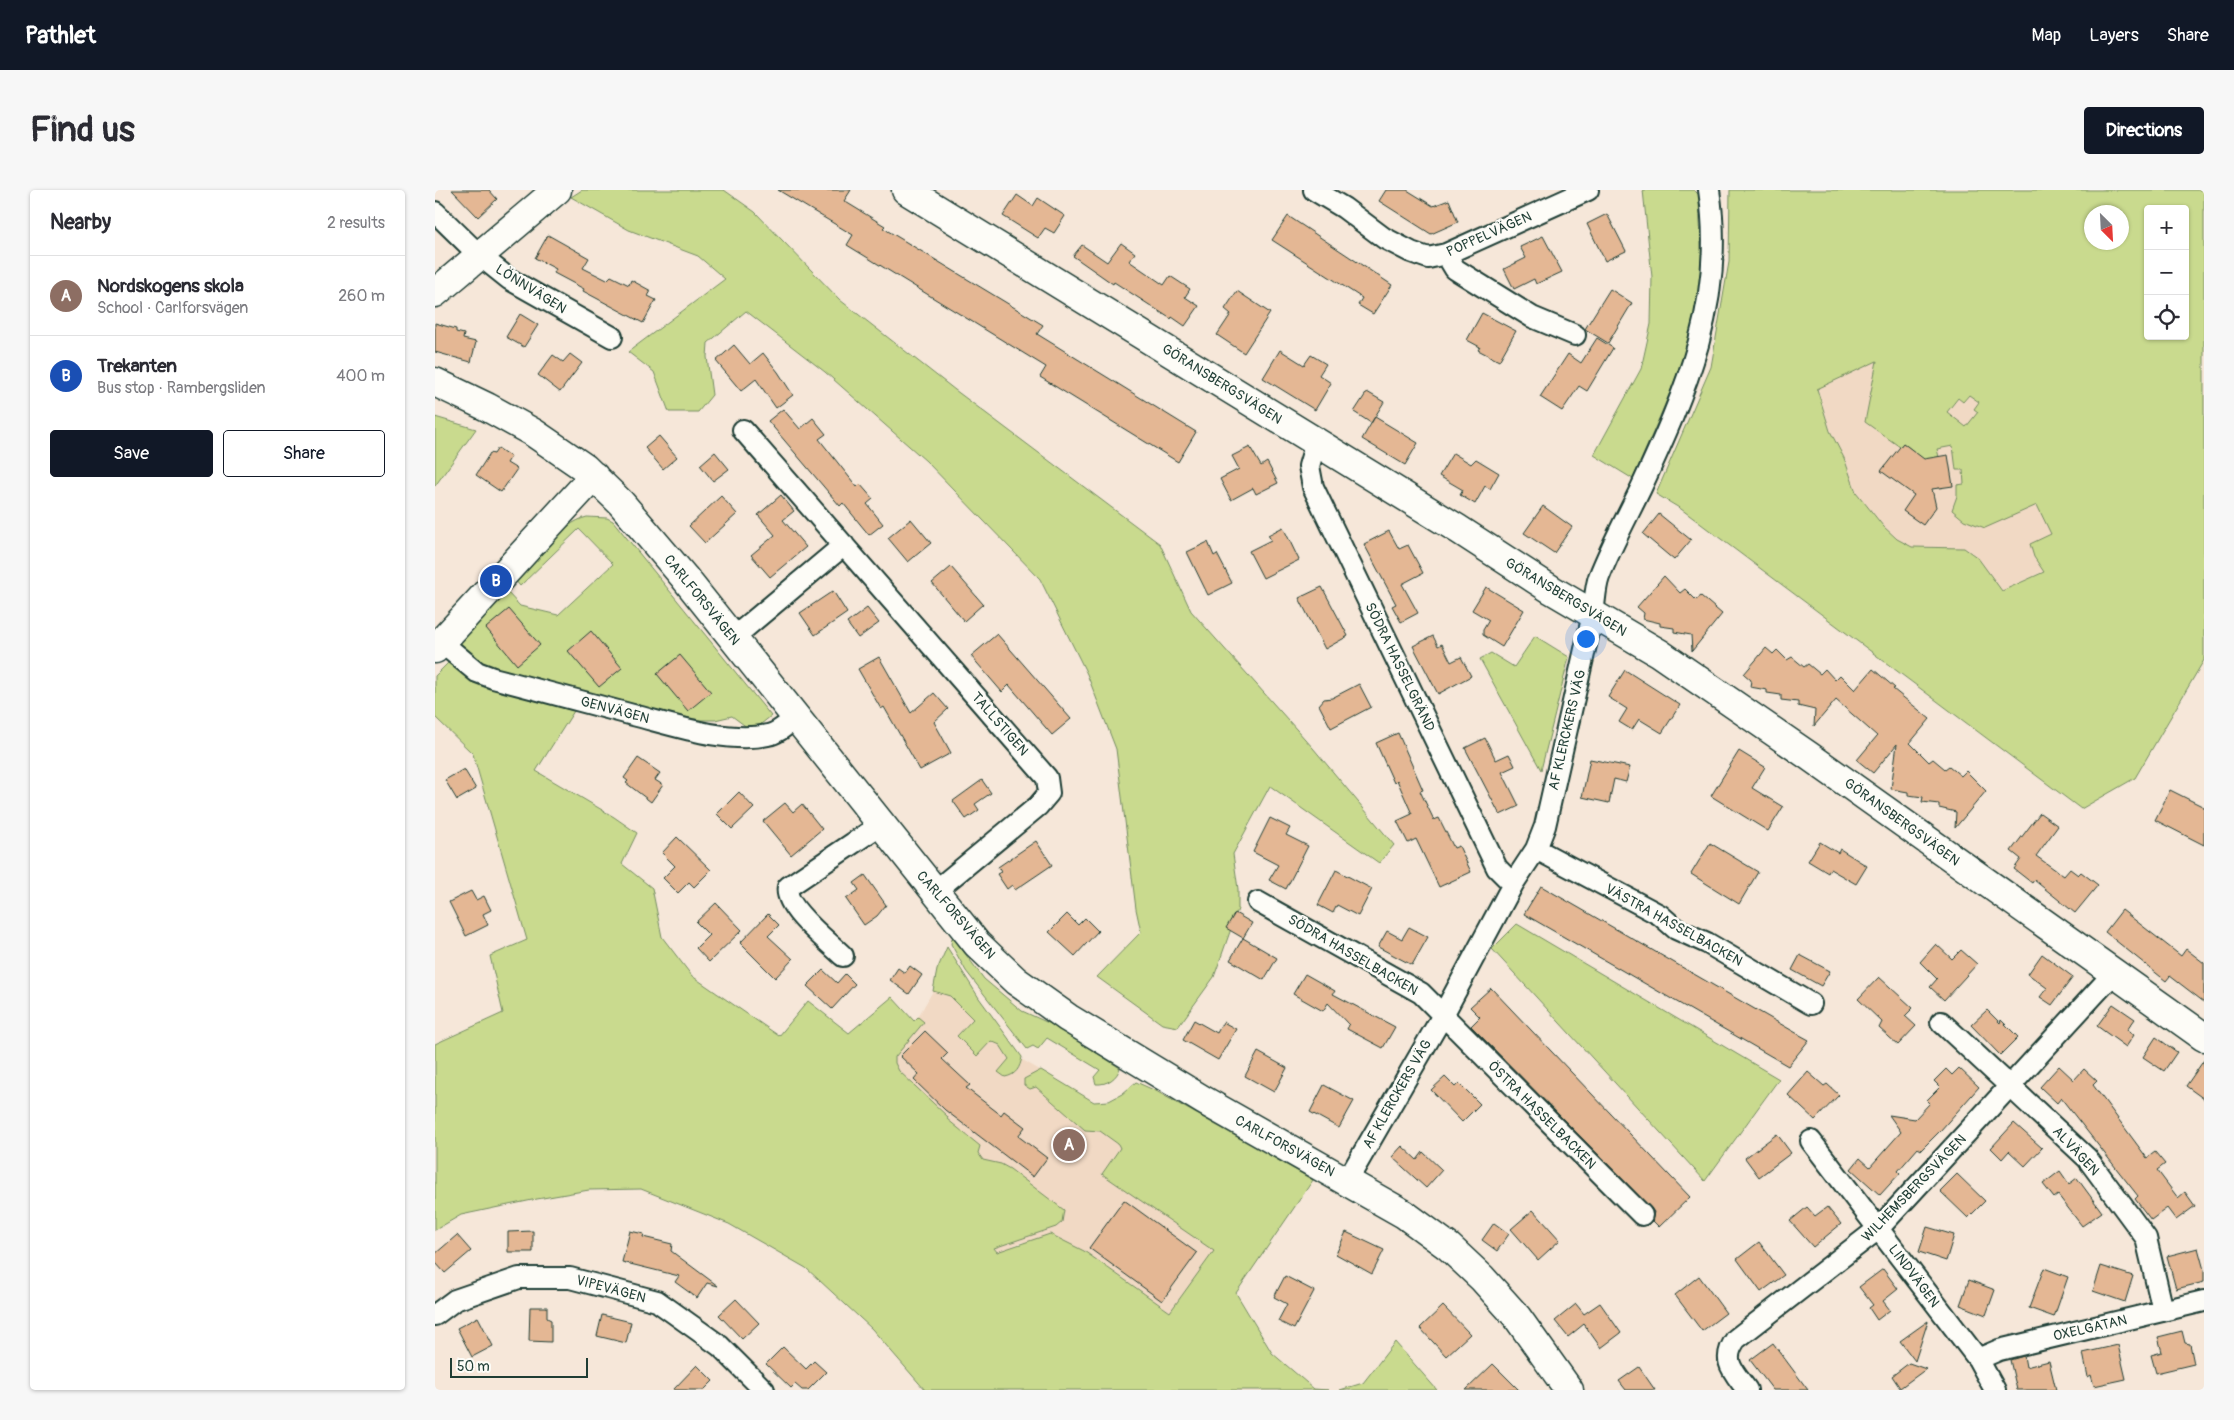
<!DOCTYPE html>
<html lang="en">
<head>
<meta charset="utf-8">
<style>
  :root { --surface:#fff; --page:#f7f7f7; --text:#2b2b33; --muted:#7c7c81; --line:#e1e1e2; --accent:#111827 }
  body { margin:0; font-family:Pangolin,sans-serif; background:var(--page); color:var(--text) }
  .controls { position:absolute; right:15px; top:15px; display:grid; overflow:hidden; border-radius:5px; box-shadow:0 1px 4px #0004 }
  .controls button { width:45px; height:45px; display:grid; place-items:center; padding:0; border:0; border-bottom:1px solid var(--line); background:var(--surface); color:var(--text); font:25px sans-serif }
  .compass { position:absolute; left:1649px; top:15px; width:45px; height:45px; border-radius:50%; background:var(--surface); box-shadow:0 1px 4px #0004; rotate:156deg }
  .scale { position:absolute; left:15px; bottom:12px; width:138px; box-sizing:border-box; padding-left:5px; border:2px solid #1f3d34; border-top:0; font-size:14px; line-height:18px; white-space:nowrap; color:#1f3d34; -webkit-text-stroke:4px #fdfcf7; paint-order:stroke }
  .you { position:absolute; left:1150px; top:448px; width:18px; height:18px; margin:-12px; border:4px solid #fff; border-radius:50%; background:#1a73e8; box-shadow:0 0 0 8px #1a73e833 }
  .badge { display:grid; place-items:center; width:32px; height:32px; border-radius:50%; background:var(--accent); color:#fff; font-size:16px; font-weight:700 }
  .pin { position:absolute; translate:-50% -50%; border:2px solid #fff; box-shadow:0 1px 5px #0006 }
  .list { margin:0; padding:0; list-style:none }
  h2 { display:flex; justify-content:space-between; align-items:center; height:65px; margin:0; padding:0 20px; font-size:21px }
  h2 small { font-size:16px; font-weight:400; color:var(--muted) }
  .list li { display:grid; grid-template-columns:32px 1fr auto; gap:15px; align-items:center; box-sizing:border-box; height:80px; padding:0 20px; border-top:1px solid var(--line) }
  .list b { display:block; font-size:19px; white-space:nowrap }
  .list p { margin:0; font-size:16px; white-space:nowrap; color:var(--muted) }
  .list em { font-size:16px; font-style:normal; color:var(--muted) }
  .actions { display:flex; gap:10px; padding:15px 20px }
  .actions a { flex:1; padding:11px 0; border:1px solid var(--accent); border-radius:5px; text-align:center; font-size:18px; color:var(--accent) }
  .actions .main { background:var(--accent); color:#fff }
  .icon { flex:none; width:28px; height:28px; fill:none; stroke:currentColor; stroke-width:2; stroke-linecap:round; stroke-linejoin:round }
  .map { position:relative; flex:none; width:1769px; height:1200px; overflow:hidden; border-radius:5px }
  header { display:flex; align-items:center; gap:30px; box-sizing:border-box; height:70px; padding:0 25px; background:var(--accent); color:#fff }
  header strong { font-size:24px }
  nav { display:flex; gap:28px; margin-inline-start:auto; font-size:18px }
  .intro { display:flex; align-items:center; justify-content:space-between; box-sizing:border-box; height:120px; padding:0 30px }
  h1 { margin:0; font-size:35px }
  .button { padding:12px 22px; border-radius:5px; background:var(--accent); color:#fff; font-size:18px; font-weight:700 }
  main { display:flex; gap:30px; padding:0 30px }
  aside { flex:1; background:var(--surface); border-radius:5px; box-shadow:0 1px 4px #0004 }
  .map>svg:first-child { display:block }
  .built { fill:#f1d9c4 }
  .green { fill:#c9da8e; stroke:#748c61; fill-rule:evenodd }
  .building { fill:#e4b794; stroke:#1f3d34 }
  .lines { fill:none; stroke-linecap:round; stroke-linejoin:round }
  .street-casing { stroke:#1f3d34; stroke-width:24 }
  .secondary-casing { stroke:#1f3d34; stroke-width:31 }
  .street { stroke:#fdfcf7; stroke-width:20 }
  .secondary { stroke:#fdfcf7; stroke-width:28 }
  .labels { text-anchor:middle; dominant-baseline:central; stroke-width:5; stroke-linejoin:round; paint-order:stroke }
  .street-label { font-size:14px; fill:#1f3d34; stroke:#fdfcf7 }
</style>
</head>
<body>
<header>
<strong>Pathlet</strong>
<nav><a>Map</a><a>Layers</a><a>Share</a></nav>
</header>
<div class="intro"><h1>Find us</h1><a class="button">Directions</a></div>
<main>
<aside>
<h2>Nearby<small>2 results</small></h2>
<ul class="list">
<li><span class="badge" style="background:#8d6e63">A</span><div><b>Nordskogens skola</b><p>School · Carlforsvägen</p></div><em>260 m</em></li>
<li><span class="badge" style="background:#1a4fb4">B</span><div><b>Trekanten</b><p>Bus stop · Rambergsliden</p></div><em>400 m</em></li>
</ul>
<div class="actions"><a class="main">Save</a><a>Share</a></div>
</aside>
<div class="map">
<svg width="1769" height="1200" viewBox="0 0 1769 1200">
  <rect width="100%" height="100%" fill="#f6e7d9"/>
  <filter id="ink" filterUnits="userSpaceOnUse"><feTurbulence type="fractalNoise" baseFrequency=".02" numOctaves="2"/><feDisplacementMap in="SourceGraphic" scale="10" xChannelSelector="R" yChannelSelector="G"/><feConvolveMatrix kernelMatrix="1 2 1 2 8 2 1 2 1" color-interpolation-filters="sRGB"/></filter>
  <g filter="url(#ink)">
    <path class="built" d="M1443,170L1512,222L1523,208L1529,212L1534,204L1544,212L1543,222L1591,278L1635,369L1567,401L1543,368L1529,358L1477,357L1462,349L1448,336L1421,302L1409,268L1396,243L1382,198Z
      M512,765L586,869L659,912L674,911L687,904L701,892L722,901L878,990L766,1149L731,1119L649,1061L586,1052L563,1063L426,883L480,832L498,801L502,780Z"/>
    <path class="green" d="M147,0H289L320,22L405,110L520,200L725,354L756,421L878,558L959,655L944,673L835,596L798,664L803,699V719L779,787L743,837L727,834L662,787L706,742L701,719L681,559L652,484L605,389L491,271L390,182L311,121L273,153L272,167L277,205L263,222H234L219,182L193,162L290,89L263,66L194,40L136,7Z
      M1208,0H1259L1264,5C1264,32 1268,60 1266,86C1260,157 1225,224 1198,289L1159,265L1206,179L1216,134L1217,87Z
      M1295,0H1769V470L1700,588L1646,619L1246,319L1221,304L1276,177L1294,72ZM1713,19H1750V146H1713ZM1656,22H1686V52H1656ZM1442,171L1430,232L1465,257L1468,253L1478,261L1483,273L1504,267L1502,259L1518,256L1521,280H1528L1529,294L1522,295V306L1517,320L1529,330L1550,338L1602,315L1616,344L1595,354L1599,367L1609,382L1567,401L1543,368L1529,358L1477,357L1462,349L1448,336L1421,302L1409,268L1395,241L1382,199ZM1534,205L1544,212L1539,219L1543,222L1531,237L1512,222L1523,208L1528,212Z
      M0,227L41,239L0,296Z
      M152,327L172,328L178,331L336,526L321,538H313L297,526L280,530H265L187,514L55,482L21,454L72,402L85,416L123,425L178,374L144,339L85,396L80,390C99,370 126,333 152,327Z
      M1100,446L1134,467L1106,580L1045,469L1056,463L1079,477Z
      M14,472L57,498L139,521L101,581L179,627L202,643L187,674L217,698L227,747L257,786L344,846L373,811L414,843L457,807L479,831L483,827L489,832L460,867V873L464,881L513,927L512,929L545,956L543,963L548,970L566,974L575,979L629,1020L627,1032L621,1037L559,1058L562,1062L615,1044L649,1061L735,1122L779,1061L667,984L685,958L683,954L665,941L650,940L601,897L595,899L589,895V889L606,880L659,912L674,911L687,904L701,892L721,901L878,990L801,1103L837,1163L879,1199L893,1200H490L437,1139L371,1078L294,1034L206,999L154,1000L102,1009L26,1025L0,1040V854L68,823L55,766L92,750L38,564L0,527V486Z
      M1082,734L1344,889L1270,991L1057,759Z
      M517,748L520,750L549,789L587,821L618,835L685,878C682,888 672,895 661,894L659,887L665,880L612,848L603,859L598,856L592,859L531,781L516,754Z
      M512,757L544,808L587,867C585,878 581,885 570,887L563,882L574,869L565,855L556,851L542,866L522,846L538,829L515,806L498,801L502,780Z
      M960,1152L1002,1200H905L928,1193Z"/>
    <path class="building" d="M17,0H54L62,9L43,27Z
      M343,0H416L409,11L450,36L448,38L608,135L602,144L761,242L743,272L605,187L611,177L412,55L418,45Z
      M951,0H972L998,16L1014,10L1023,32L996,44L944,11Z
      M582,5L598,16L603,8L630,26L619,43L610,38L603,48L568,26Z
      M1172,24L1191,61L1170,71L1152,34Z
      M853,26L957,95L938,124L923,115L927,108L837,50Z
      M113,45L154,68L148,78L172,90L176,86L194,95L196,90L216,101L213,106L221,110L208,133L148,101L149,99L119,83L121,79L100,68Z
      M1108,46L1127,82L1101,94L1099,89L1079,99L1069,79L1091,68L1085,57Z
      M686,53L700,63L694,71L729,95L735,86L755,99L750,107L764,116L750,136L737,127L736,129L679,92L678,94L638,66L647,55L672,72Z
      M1175,99L1197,113L1173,153L1150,139Z
      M802,101L835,123L809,163L782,145L796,124L790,119Z
      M1047,123L1081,141L1064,171L1043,160L1045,157L1032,150Z
      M85,124L103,135L89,157L71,147Z
      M0,133L21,139V142L29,144L28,149L41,152L36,172L0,162Z
      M1162,148L1178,158L1152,201L1144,196L1127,221L1105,207L1133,164L1146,173Z
      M299,155L315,174L328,163L343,182L358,205L341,218L321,189L306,201L281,171Z
      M845,160L869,175L876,165L891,174L884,185L896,193L880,220L828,188Z
      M135,164L147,173L125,202L103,185L118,165L128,172Z
      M932,202L949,212L936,233L919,222Z
      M348,219L365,239L378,228L391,244L384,249L422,297L425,294L438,309L432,314L448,334L434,345L408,313L405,316L333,231Z
      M940,227L983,253L970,275L927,249Z
      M224,246L242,267L228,279L210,258Z
      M1468,253L1489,269L1513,265L1518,296L1497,299L1501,317L1488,335L1468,321L1479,305L1446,281Z
      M815,257L826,276L832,272L843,293L821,304L818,298L796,310L785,289L804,279L797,266Z
      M63,258L76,267L72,273L82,279L66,302L41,285L55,263L59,264Z
      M280,262L294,279L278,291L265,275Z
      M1018,263L1036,274L1041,269L1064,283L1055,299L1050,296L1040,314L1025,305L1028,300L1004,286Z
      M346,305L359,321L348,330L371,357L335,387L316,365L340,345L323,325Z
      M286,306L302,324L270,353L254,336Z
      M1108,316L1137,337L1119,363L1089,343Z
      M1224,324L1256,350L1239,370L1208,344Z
      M476,329L496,353L473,372L453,348Z
      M848,337L864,370L828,388L814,361L836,350L833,345Z
      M954,341L964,359L973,355L988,383L967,394L983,423L966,432L957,416L961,414L929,354Z
      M773,352L779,366L782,364L797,393L773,405L752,362Z
      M516,377L548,414L529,431L497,393Z
      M1229,386L1245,403L1250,399L1261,410L1266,406L1287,424L1257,461L1256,445L1239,442V438L1225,436V433L1208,429L1209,423L1202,417Z
      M887,397L913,446L890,459L864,408Z
      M1051,397L1089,420L1067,457L1048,445V440L1054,430L1037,420Z
      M398,401L412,423L380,445L365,423Z
      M432,418L444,433L423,448L412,433Z
      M74,419L105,455L82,475L51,438Z
      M156,441L187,478L164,497L133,461Z
      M562,444L636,529L617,545L574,495L567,502L536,466Z
      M998,446L1003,456L1007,454L1016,472L1026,467L1036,486L1003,504L978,456Z
      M1331,458L1338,464L1342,460L1352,470L1357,467L1369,477L1373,474L1385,484L1390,479L1400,490L1405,485L1420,500L1438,479L1460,498L1458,499L1495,529L1475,553L1494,572L1498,569L1510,579L1514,576L1526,586L1531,581L1551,601L1520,638L1521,622L1504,618V614L1487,612L1488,607L1473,605V602L1456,599L1462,554L1438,583L1422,570L1442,546L1401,510L1379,536L1380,520L1363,516V512L1346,510V505L1332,503V500L1315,497L1316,490L1309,484Z
      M245,465L276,502L253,521L222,484Z
      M444,467L476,523L499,503L513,519L499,532L516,563L485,580L449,517L446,519L423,479Z
      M1190,480L1245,515L1227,543L1204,529L1197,540L1184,532L1192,519L1173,507Z
      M924,494L936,517L896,538L884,515L889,509L897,508Z
      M963,543L988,600L985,601L999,630L1004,628L1019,658L1024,656L1036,682L1004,697L981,649L973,653L962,631L977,624L962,590L959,593L941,553Z
      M1050,548L1061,570L1074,564L1080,576L1067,582L1084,616L1065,625L1030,558Z
      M1304,561L1330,577L1317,598L1348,617L1333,641L1276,606Z
      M203,568L225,583L220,590L228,595L216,612L191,593L193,591L189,588Z
      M1155,569L1195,577L1191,592L1179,589L1174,613L1147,607Z
      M29,579L41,599L22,610L10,590Z
      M547,590L556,603L540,614L544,620L531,629L518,611Z
      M1735,600L1769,617V655L1720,630Z
      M304,602L319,618L297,639L282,624Z
      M350,613L358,622L367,614L387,639L356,665L328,631Z
      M1605,623L1623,636L1601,666L1629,686L1635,679L1643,685L1646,682L1663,695L1640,723L1599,690L1597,693L1579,679L1586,669L1576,661Z
      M835,628L855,638L851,645L873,656L851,699L834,690L843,675L818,662Z
      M242,647L276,680L259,697L254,692L243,703L228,688L240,676L227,663Z
      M601,651L617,675L580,700L577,695L572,699L562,684L566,682L563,677Z
      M1385,652L1403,663L1405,659L1432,676L1421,694L1395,679L1393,683L1373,671Z
      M1275,653L1323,682L1304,714L1256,684Z
      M901,680L937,699L923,726L902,715L898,723L883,715Z
      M430,685L451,715L442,726L429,735L411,709L424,700L419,693Z
      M1106,696L1363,844L1374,850L1353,876L1089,724Z
      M36,701L41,710L49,706L56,720L48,724L53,735L31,746L14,712Z
      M281,713L307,740L274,772L261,758L274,745L261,732Z
      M1687,720L1746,766L1751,759L1769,773V812L1735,786L1731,791L1670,742Z
      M800,723L817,733L808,748L791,738Z
      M333,724L344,735L333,746L358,769L340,788L305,753Z
      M632,724L643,735L650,728L663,741L640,766L614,742Z
      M974,737L993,747L977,775L943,757L952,741L967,749Z
      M808,748L842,768L829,790L795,770Z
      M1501,754L1517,769L1526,760L1542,774L1509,810L1495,797L1502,789L1485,772Z
      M1607,764L1638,787L1617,815L1605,807L1612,798L1593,784Z
      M1365,765L1395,781L1386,796L1357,780Z
      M475,776L487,785L474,804L455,790L463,778L470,783Z
      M388,780L402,793L410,784L420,794L397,819L372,796Z
      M870,784L900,801L898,804L960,837L948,858L912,839L914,835L893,813L888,821L858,804Z
      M1444,787L1478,818L1470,826L1481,836L1463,855L1444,838L1447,832L1423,809Z
      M1056,798L1255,1007L1224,1037L1217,1030L1219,1022L1215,1017L1036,836L1045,827L1035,817Z
      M1678,814L1700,829L1692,840L1699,845L1691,857L1662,836Z
      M1552,820L1565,833L1566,830L1583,847L1565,865L1536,835Z
      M759,830L782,843L788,832L801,839L783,870L748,850Z
      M490,841L513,863L507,869L535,895L531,898L566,925L569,921L590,937L583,946L612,968L598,987L510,920L479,890L484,884L465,866Z
      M1721,847L1742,862L1729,881L1708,867Z
      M823,862L852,878L839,902L810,886Z
      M1769,870V909L1751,896Z
      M1624,876L1639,890L1649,879L1662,891L1658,895L1712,968L1720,962L1730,974L1722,980L1743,1008L1750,1002L1760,1016L1741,1030L1732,1018L1716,1030L1700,1009L1703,1006L1626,908L1622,913L1605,897Z
      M1524,878L1544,897L1505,941L1486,960L1483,958L1463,981L1465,983L1445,1005L1416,979L1425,968L1435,977L1466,942L1454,925L1480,929L1495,913L1492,910L1505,897L1499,891L1511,879L1517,885Z
      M1373,882L1389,896L1392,894L1404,905L1380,930L1353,905Z
      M1010,887L1020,897L1024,893L1045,914L1027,932L996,900Z
      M889,895L919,911L904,938L875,922Z
      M1579,933L1607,958L1590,976L1574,961L1567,969L1556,958Z
      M1342,944L1356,963L1324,987L1310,968Z
      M967,956L982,970L988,962L1007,980L991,998L957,967Z
      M1625,981L1634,994L1642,988L1667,1022L1647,1036L1623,1005L1619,1008L1608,994Z
      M1522,984L1550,1011L1533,1028L1505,1001Z
      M689,1010L762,1063L727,1111L654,1058Z
      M1372,1017L1380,1026L1392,1017L1406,1034L1378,1057L1355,1031Z
      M1098,1020L1125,1050L1103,1070L1076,1039Z
      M1059,1033L1074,1044L1062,1061L1047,1050Z
      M1492,1037L1519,1045L1511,1071L1484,1062Z
      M98,1041V1062H73V1042Z
      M195,1041L209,1044L208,1047L237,1054L236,1061L283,1096L272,1093L262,1108L240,1092L244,1086L187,1072Z
      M911,1042L949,1060L937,1084L901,1064Z
      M22,1045L36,1061L10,1083L0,1072V1064Z
      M1324,1052L1349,1085L1326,1102L1302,1069Z
      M1763,1058L1769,1080V1092L1741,1099L1732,1066Z
      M1666,1076L1698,1086L1690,1112L1658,1101Z
      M1609,1078L1633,1087L1619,1127L1594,1118Z
      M1448,1079L1463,1099L1448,1111L1455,1120L1442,1130L1434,1118L1438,1115L1424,1097Z
      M850,1086L879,1101L859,1139L843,1131L852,1114L839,1107Z
      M1264,1086L1291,1123L1267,1141L1240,1105Z
      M1534,1090L1560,1100L1551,1125L1525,1115Z
      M301,1109L324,1133L307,1149L284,1125Z
      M1165,1113L1186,1143L1166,1158L1149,1134L1133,1147L1120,1131L1141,1114L1149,1124Z
      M1008,1116L1035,1144L1011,1166L985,1138Z
      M95,1117H112V1128L116,1130V1152L94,1151Z
      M167,1125L196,1132L191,1153L162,1146Z
      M43,1127L58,1156L37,1167L22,1138Z
      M1493,1131L1480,1171L1465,1151Z
      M1747,1141L1750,1153L1755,1154L1759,1174L1721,1183L1716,1165L1727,1162L1723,1147Z
      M1338,1153L1373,1200H1338L1315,1170Z
      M1683,1155L1691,1189L1659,1196L1656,1185L1653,1187L1648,1163Z
      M348,1157L371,1179L379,1171L391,1182L373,1200H367L360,1194L356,1198L331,1174Z
      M1589,1166L1591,1177L1614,1171L1621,1200H1582L1575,1170Z
      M1474,1173L1491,1179L1465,1198L1457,1186Z
      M1058,1174L1084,1200H1031Z
      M262,1175L278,1191L269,1200H238Z
      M1204,1177L1220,1200H1191L1184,1191Z"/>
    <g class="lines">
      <defs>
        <path id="street" d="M879,0L909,18L949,48L976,62L993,68L1011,64L1153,0
          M0,22L44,65L74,89L177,147
          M1011,64L1020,79L1097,127L1140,145
          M308,240L612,588L614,603L603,616L499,702
          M881,252L874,276L878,297L1062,678L1078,694
          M298,448L409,355
          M6,452L42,482L58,488C105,500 152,513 198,525C238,535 292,554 333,545C344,543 352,534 361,527
          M1101,659L1225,725L1241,739L1272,753L1376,814
          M823,712L986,803L1207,1025
          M408,766C394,752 348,717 353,697L445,635
          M1506,832L1652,968L1711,1048L1728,1121
          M1376,951L1543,1169L1560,1200
          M912,991L1008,825L1078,694L1101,659L1110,636L1158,424C1160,412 1160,398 1164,387C1176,356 1192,327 1206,298C1251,201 1291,110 1274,0
          M0,1125L20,1110L84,1088H135L222,1111L285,1156L329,1200
          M1543,1169L1564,1160L1769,1111
          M1312,1200C1299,1182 1285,1171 1301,1149L1443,1039L1679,783"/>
        <path id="secondary" d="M471,0L1023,339L1117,400L1224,463L1374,566L1769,847
          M0,103L122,0
          M0,192L52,217L99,243L150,278L186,313L249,387L542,754L581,791L633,828L768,910L969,1024L1014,1057L1047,1088L1082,1127L1134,1200
          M0,459L159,286"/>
      </defs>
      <use href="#street" class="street-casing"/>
      <use href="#secondary" class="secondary-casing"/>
      <use href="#street" class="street"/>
      <use href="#secondary" class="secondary"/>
    </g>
  </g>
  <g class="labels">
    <g class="street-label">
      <text transform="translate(1054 44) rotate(-24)">POPPELVÄGEN</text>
      <text transform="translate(96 99) rotate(32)">LÖNNVÄGEN</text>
      <text transform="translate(787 194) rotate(32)">GÖRANSBERGSVÄGEN</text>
      <text transform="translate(1131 407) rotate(31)">GÖRANSBERGSVÄGEN</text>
      <text transform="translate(267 410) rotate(51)">CARLFORSVÄGEN</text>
      <text transform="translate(965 477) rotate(64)">SÖDRA HASSELGRÄND</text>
      <text transform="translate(180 520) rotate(15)">GENVÄGEN</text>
      <text transform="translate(565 534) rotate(49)">TALLSTIGEN</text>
      <text transform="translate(1132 540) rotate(-77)">AF KLERCKERS VÄG</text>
      <text transform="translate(1467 632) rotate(36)">GÖRANSBERGSVÄGEN</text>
      <text transform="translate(521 725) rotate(49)">CARLFORSVÄGEN</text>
      <text transform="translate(1239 735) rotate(29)">VÄSTRA HASSELBACKEN</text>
      <text transform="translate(918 765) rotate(30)">SÖDRA HASSELBACKEN</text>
      <text transform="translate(962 904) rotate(-60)">AF KLERCKERS VÄG</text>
      <text transform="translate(1107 925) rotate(45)">ÖSTRA HASSELBACKEN</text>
      <text transform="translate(850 956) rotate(29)">CARLFORSVÄGEN</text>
      <text transform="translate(1641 961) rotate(47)">ALVÄGEN</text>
      <text transform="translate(1479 998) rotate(-46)">WILHEMSBERGSVÄGEN</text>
      <text transform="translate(1479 1086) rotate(53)">LINDVÄGEN</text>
      <text transform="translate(176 1099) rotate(15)">VIPEVÄGEN</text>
      <text transform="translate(1655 1138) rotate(-13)">OXELGATAN</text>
    </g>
  </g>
</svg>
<div class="controls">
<button>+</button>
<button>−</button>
<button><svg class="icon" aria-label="locate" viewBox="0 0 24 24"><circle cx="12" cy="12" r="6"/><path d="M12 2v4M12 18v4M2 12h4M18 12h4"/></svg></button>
</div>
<svg class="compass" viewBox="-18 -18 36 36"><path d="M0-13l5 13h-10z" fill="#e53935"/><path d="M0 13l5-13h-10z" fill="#7c7c81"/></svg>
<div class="scale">50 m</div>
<div class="you"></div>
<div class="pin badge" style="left:634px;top:955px;background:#8d6e63">A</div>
<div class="pin badge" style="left:61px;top:391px;background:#1a4fb4">B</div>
</div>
</main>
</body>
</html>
